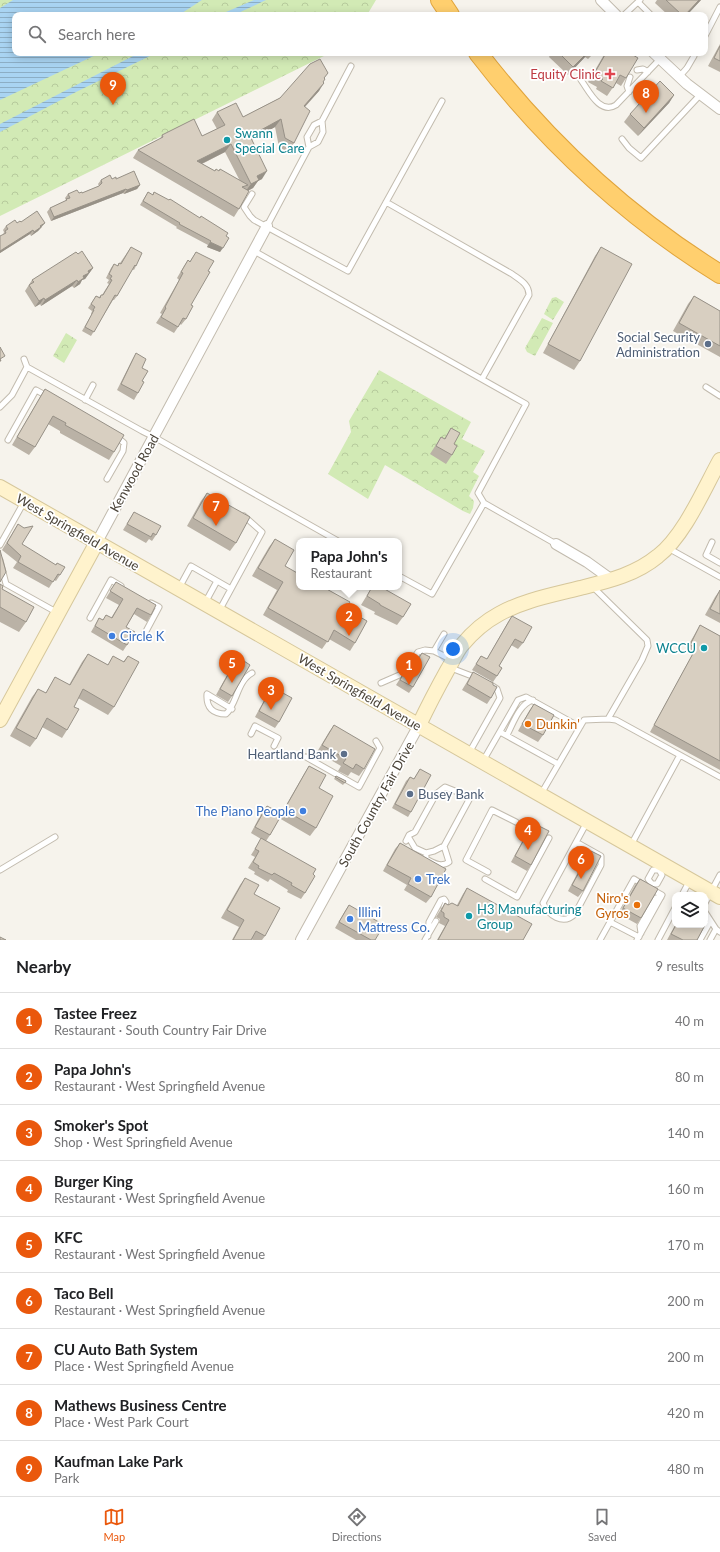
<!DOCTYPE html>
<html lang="en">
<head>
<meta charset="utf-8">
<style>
  :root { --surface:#fff; --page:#f6f6f6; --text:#202124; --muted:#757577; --line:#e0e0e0; --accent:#ea580c }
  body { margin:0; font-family:Lato,sans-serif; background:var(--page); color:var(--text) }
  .controls { position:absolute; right:12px; bottom:12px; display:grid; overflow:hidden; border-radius:8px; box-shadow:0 2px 10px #0003 }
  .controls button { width:36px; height:36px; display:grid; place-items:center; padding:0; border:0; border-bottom:1px solid var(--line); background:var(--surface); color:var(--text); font:20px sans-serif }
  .you { position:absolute; left:453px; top:649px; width:14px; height:14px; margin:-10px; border:3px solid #fff; border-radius:50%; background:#1a73e8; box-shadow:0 0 0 6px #1a73e833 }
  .badge { display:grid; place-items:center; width:26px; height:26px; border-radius:50%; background:var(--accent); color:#fff; font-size:13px; font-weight:700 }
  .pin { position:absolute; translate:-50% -33px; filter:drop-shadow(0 1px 2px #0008) }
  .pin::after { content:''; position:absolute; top:21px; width:14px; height:12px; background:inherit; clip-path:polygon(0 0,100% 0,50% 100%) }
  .popup { position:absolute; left:296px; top:538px; width:106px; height:52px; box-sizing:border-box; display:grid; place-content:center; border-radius:8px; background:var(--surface); filter:drop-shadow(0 1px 3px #0005); font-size:13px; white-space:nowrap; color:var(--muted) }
  .popup b { font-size:15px; color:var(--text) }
  .popup::after { content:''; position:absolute; left:50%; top:100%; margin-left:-8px; border:8px solid transparent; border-top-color:var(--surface) }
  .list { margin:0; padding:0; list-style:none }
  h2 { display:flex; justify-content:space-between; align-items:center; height:52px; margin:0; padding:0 16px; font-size:17px }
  h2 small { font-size:13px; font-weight:400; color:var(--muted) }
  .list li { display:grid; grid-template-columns:26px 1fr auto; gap:12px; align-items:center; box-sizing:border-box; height:56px; padding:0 16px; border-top:1px solid var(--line) }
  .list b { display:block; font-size:15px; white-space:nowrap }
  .list p { margin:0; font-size:13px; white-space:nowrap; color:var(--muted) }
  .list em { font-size:13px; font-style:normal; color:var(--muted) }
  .icon { flex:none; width:22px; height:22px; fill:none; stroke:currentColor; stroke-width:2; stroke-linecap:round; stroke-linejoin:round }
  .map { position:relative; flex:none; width:720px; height:940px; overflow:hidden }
  .search { position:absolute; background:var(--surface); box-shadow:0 2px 10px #0003; left:12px; right:12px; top:12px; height:44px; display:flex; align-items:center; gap:10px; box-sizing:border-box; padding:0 14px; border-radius:8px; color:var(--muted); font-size:15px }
  .sheet { height:556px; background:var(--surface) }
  nav { display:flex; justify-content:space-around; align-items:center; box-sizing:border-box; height:56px; border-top:1px solid var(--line); background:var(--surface); font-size:11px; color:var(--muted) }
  nav a { display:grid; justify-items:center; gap:2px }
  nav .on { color:var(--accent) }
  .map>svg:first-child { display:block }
  .park { fill:url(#park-crowns) }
  .water { fill:url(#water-rules) }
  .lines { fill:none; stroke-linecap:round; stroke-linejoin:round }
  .lane-casing { stroke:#c2bbae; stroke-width:7 }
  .street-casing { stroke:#c2bbae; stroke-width:12 }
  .secondary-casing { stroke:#d6c79b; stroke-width:16 }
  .highway-casing { stroke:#e0a43c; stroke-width:20 }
  .lane { stroke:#fff; stroke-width:5 }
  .street { stroke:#fff; stroke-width:10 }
  .secondary { stroke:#fff3cd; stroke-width:14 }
  .highway { stroke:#ffcf6e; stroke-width:18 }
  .wall { fill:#bab2a6; fill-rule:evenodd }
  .shaded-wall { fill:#979187 }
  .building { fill:#d8cfc1; stroke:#979187 }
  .health-dot { fill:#e0444e; stroke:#fff; stroke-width:1.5 }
  .culture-dot { fill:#0f9aa8; stroke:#fff; stroke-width:1.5 }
  .service-dot { fill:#5c6f8a; stroke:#fff; stroke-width:1.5 }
  .shop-dot { fill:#3f7fe0; stroke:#fff; stroke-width:1.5 }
  .food-dot { fill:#e8710a; stroke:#fff; stroke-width:1.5 }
  .labels { text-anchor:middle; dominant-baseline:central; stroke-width:3.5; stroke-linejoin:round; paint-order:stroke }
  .health-label { font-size:13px; fill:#be3a42; stroke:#fff; text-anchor:end }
  .culture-label { font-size:13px; fill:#0d838f; stroke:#fff; text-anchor:start }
  .service-label { font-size:13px; fill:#4e5e75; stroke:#fff; text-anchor:end }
  .street-label { font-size:13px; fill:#4b4439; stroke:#fff }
  .shop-label { font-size:13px; fill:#366cbe; stroke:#fff; text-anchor:start }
  .food-label { font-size:13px; fill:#c56008; stroke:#fff; text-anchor:start }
</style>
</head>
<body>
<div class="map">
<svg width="720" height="940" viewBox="0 0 720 940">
  <defs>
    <pattern id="park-crowns" width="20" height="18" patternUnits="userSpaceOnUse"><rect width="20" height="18" fill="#d2eab5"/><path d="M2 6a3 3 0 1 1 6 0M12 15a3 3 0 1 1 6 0" fill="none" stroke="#b6ca9c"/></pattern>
    <pattern id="water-rules" width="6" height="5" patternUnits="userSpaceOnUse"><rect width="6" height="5" fill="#a9d4f2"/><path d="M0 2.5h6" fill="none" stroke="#8caec5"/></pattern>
  </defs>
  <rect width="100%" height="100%" fill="#f6f3ec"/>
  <path class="park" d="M0,0H376L367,15H15V53H330L0,216Z
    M556,297L564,302L553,320L544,314L552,298Z
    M542,318L553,323L535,356L527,352L525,348Z
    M66,333L77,340L64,363L53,356Z
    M379,370L471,422L462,439L485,451L473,472L479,476L469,496L474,501L473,508L470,514L463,511L385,465L368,499L328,474L351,432L349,421Z"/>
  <path class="water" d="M13,0H202L179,15H15V53H100L0,100V8Z
    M254,0H266L234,15H219Z
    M139,53H156L76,92L0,132V124Z"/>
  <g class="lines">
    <defs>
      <path id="lane" d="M638,2L651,15
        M624,15L640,0
        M705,36L720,7
        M637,70L643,69L648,72
        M679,77L687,68L694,56L692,53
        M581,80C589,91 600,115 616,105L660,59
        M629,92L627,86L630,77
        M622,139L629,148L641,158L700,95
        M309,147L307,137L314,125L322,121
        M252,194L244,207L250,216L254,220L348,271L442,101
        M386,202L512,274C520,280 529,284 529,295L482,379
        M267,226L309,147L318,142L323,132L322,121L351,66
        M254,251L526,404L478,493L484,503L432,594L399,576
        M24,359L27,367
        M706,387L720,396
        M85,400L93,385
        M0,407L12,395L27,367L142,431L154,437L338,541
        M8,440L36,390L47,396
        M107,479L123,451L124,443L116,436
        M484,503L556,544
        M712,542L706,555L720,563
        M0,545L24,502
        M668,548L720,577
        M0,560L6,584L58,613
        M593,587L647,640L648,646L642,660L608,719L616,720L720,777
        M179,588L191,566L231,589L262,532L244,516
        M205,603L217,581
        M219,611L231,589
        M90,618L111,580L121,586
        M144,635L159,607L151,603
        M434,651L444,634
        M451,668L477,678
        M381,683L404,673L418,652L425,650L434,651L452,660
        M232,709L207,694C206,708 213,714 226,714C237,704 237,681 252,673
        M500,732L558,764
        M251,734L255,726L278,738L274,746
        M507,735C513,724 519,704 533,700
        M469,753L500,698L497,689L491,685
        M306,757L359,787L380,748L376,741
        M483,761L518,700L526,697L580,727
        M541,794L584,720L608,719
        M406,841L409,835L415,832L436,794L445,787L460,793L470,798L444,846L434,851L426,853L415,848L409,838
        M576,842L601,856V865L575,914C563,926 548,915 543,903L587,822
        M631,845L680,755
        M426,853V859C434,863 441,868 449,862L444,846
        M0,870L55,837
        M653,870H659L662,875L657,884H652L648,879Z
        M488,872L466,860L492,810L516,822
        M485,879L517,897L549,838
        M682,895L690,880
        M705,903L720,875
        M705,912L716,929
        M610,922L639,937
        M641,933L640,926L656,898L661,897
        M428,936L429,922L441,900L444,899L446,902L444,907
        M425,940L436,921
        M600,940L634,879L642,884
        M637,940L662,895L651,889
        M658,940L675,908
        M700,940L710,922
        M710,940L716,929L720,932"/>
      <path id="street" d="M601,0L616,15
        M654,53L687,84L720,109
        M97,542L267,226
        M556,544L587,562L612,580
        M301,940L419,725"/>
      <path id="secondary" d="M0,487L720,897
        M0,720L97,542
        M419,725C428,706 438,687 448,669C453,661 456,652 462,645C472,633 486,621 499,614C524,600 553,595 580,588C608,581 635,575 658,556C684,536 704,489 720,460"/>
      <path id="highway" d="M440,0L450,15
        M478,53C545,140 626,216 720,274"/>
    </defs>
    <use href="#lane" class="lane-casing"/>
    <use href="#street" class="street-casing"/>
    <use href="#secondary" class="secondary-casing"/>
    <use href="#highway" class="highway-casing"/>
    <use href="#lane" class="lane"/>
    <use href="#street" class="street"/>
    <use href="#secondary" class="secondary"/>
    <use href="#highway" class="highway"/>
  </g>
  <path class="wall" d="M657,0H701L687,15H668L655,3Z
    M720,44V72L708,66Z
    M551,53H594L588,59L585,57L568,75L549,57Z
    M605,53H635L626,78L621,86L616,83L607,96L596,89L597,87L588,82Z
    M328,73L324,78L319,91L305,107L294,143L288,152L279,147L275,127L252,140L262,179L258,181L253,188L248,191L239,209L234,217L133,158L138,150L160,139L162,135L202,136L217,129L212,120L217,112L243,117ZM225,152L240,181L215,171L202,164Z
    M674,95L669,103L638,136L624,122L630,114Z
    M116,179L140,185L137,189L124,194L123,193L51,221L47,212L50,208L65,201L66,200L65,198L68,194L82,193L99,186L98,184L101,180Z
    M148,192L152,195L154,192L226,236L220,252L207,247L208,245L176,228L177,227L140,205Z
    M21,222L42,227L38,231L31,236L30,234L0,253V236L3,235L4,232L3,230L6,226Z
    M131,247L136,266L134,270L132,269L117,296L114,300H113L91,336L82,331L92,314H91L92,311L88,308L96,296L99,297L102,295L109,284L107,283L109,280L106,278L111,268L114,264L117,266L119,263H120Z
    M601,247L580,361L574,370L543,353L595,256Z
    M196,252L191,305L186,319L181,325L180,324L174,333L156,323L162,314L160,313L179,280L177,278L184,266L188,260L190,261Z
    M78,254L93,268L85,279L82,280L80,284L74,288L72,286L41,306L40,304L35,307L25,291L32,280Z
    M694,296L720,311V357L673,331L688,304Z
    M136,353L142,368V381L138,393L134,400L117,390L132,360Z
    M45,389L114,452L109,460L60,433V431L48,424L35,447L29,455L12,445L40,397Z
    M451,428L454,444L452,455L446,464L430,454L441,437L444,439Z
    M207,493L236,543L230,551L187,526L201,501Z
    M134,512L156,535L152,541L149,539L146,543L123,530Z
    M18,524L22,544L60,575L56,581L54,580L49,588L13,568L17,562L2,550Z
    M275,539L285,566L346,609L355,643L350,651L329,639L322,649L263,615L277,590L252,576L269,547Z
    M116,582L151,615L147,622L134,614L126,627L127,645L123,651L91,632L99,618L103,620L106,615L111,618L119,605L106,598Z
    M0,584L2,589L26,622L19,632L0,622Z
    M372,587H381L403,617L397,625L374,614L375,612L361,605Z
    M720,590V623L705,615L715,597Z
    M512,616L523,643L518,649L511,645L499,666L497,676L493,682L472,670L481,656L487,659L508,622Z
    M700,625L720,636V770L650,732L692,655L685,651L696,632Z
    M88,654L108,665L113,656L123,662L128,656L114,707L108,715L78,698L74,707L67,730L62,738L42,727L36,739L30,747L10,736L32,697L38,689L46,693L55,677L69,685L82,662Z
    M238,657L232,696L228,702L216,695L233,664Z
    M411,670L413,687L409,693L396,685L403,674Z
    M473,672L493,685L491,698L487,704L462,690Z
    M272,687L279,722L275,728L255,717L268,693Z
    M534,704L543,735L538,742L518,731L529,711Z
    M334,725L364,769L359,776L351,772L348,776L338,771L341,766L317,752L329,732Z
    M309,766L319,788L316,828L310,836L279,818L270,835L266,841L313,874L305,893L301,899L287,892L288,890L270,879L268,882L254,874L255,872L248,868L255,857L251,855L261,839L251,833L262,812L267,806L281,814L304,774Z
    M420,769L411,812L408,817L392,808L406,781L410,777L414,779Z
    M336,776L346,781L343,785L334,779Z
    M533,823L531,865L527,871L511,862L529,829Z
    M400,843L431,897L426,903L404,890L407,885L383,871L395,849Z
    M591,851L583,891L578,897L568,891L586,857Z
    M245,878L254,894L265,936L262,940H253L251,939V940H232L239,927L221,918L240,885Z
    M640,879L641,918L637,924L619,914L635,885Z
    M467,888L523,940H437L445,926L439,923L440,919L436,917L441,909L445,903L448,905H457L463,894Z
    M349,905L375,940H356L335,928L345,911Z
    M675,925H705L697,940H667Z"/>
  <path class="shaded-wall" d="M699,0H701L687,15H685Z
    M587,53H588L585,57L568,75L573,67Z
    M324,83L319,91L298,114L304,106Z
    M674,95L669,103L638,136L644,128Z
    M281,119L275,127L244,144L250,136Z
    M231,144L225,152L191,169L197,161Z
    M267,171L262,179L258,181L253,188L245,192L257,176Z
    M140,185L137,189L124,194L127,190Z
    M126,189L123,193L51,221L54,217Z
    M45,223L38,231L31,236L34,232L40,226Z
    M33,230L30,234L0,253V251Z
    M210,242L223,248L220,252L207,247Z
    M93,268L85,279L82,280L80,284L74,288L78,282L88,271Z
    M77,280L72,286L41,306L45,300Z
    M44,298L40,304L35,307L39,301Z"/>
  <path class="building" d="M666,0H699L685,15H682Z
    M720,46V61L714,58Z
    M559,53H587L573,67Z
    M606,53H635L633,55L638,58L626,78L620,75L613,88L601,81L603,79L594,74Z
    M320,59L328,73L324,78L325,79L323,82L324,83L304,106L310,111L294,143L285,138L281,119L250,136L267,171L257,176L259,180L251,184L231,144L197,161L215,171L216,169L219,171L220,169L248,185L242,187L249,191L239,209L138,150L163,137L162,135L194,119L202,136L225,125L217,112L236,103L243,117L280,98L310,64Z
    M660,81L674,95L644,128L630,114Z
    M134,171L140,185L127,190L126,189L54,217L50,208L67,200L66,199L70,198L68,194L77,190L79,193L82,192V193L99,186L102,183L101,180L110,175L112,179L116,177V179Z
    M148,192L153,195L154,192L169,200L170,199L200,218L201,216L228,233L226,236L229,238L223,248L210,242L211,241L179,224L180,223L143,201Z
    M37,211L45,223L40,226L41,227L34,232L33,230L0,251V236L6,233L5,231L8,229L6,226L15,220L17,223L20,221L21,222Z
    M131,247L142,253L136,266L135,265L117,296L115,295L94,332L85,327L94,310H93L95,307L91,304L96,296L100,298L101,295H103L112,280L110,279L112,276L109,274L114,264L118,266L119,263L121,264Z
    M601,247L632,264L580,361L548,344Z
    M82,251L93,268L88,271L89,273L83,276L84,278L78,282L77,280L45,300L44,298L39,301L29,285L34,282L32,280L76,252L78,254Z
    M196,252L214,261L208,271L210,272L191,305L193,306L186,319L183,318L178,327L161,317L166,308L165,307L183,273L181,272L188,260L190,262Z
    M694,296L720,311V346L679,323Z
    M0,347L5,356L0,359L1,361H0Z
    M136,353L146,359L142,368L148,371L142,381L144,382L138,393L121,384Z
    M45,389L124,435L114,452L65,425L66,423L53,416L35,447L17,437Z
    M451,428L460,433L454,444L457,446L452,455L436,446L441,437L445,439Z
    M207,493L250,517L236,543L193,518Z
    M134,512L161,526L156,535L153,533L151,537L127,524Z
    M18,524L24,528L33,526L22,544L56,565L57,563L65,567L60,575L58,574L53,582L18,562L21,556L7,543Z
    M275,539L294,550L285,566L299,574V587H323L350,602L346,609L367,621L355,643L334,630L328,642L268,608L283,582L258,568Z
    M0,550L6,572L0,582Z
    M116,582L156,605L151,615L137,608L126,627L135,632L127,645L95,626L99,618L103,620L106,615L112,618L123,599L110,591Z
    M0,584L3,586L2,589L34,607L26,622L0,607Z
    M372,587H381L411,604L403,617L380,605V604L367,596Z
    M720,590V614L710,609Z
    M512,616L532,627L523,643L515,639L499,666L502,668L497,676L476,664L481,656L487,659Z
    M700,625L720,636V761L654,725L696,648L690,645Z
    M422,653L430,657L413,687L400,680L403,674L411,670Z
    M88,654L108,665L113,656L124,662L128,656L139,662L114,707L83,689L74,707L79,709L67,730L47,718L36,739L16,728L38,689L46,693L55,677L70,685Z
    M238,657L250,665L232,696L220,689Z
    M473,672L493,683V685L497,687L491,698L467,684Z
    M272,687L292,698L279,722L259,711Z
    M534,704L554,715L543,735L522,724Z
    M334,725L375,749L364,769L356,764L353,769L343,763L346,759L322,745Z
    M309,766L326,775L319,788L333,796L316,828L284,810Z
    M420,769L431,775L411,812L395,804L410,777L414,779Z
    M336,776L346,781L345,783L335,777Z
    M267,806L282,814L270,835L255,827Z
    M533,823L549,831L531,865L515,856Z
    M261,838L316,869L313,874L315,876L305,893L291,885L292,883L274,873L272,875L258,868L259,866L253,862L259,851L255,849Z
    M400,843L446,869L431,897L408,884L411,878L387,865Z
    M591,851L601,856L583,891L572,885Z
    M245,878L259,885L254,894L280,908L265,936L256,931L251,940H233L244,920L227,910Z
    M640,879L658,889L641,918L623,908Z
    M467,888L532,924L523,940H438L449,920L444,917V913L441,911L445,903L448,905L452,903L458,906Z
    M349,905L384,925L375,940H371L339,922Z
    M705,919L707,920L705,925Z
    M676,925H705L697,940H683L671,934Z
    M0,937L6,940H0Z"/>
  <path class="health-dot" d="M608 68h4v4h4v4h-4v4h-4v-4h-4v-4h4z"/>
  <g class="culture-dot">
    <circle cx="227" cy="140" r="4"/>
    <circle cx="704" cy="648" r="4"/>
    <circle cx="469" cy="916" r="4"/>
  </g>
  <g class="service-dot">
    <circle cx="708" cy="344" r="4"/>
    <circle cx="344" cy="754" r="4"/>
    <circle cx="410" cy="794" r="4"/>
  </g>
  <g class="shop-dot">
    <circle cx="112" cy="636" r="4"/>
    <circle cx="303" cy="811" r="4"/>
    <circle cx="418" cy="879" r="4"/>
    <circle cx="350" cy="919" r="4"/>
  </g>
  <g class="food-dot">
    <circle cx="528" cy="724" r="4"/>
    <circle cx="637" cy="905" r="4"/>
  </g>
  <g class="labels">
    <g class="health-label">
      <text x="601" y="74">Equity Clinic</text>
    </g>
    <g class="culture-label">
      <text x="235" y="133">Swann<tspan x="235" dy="15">Special Care</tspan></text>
      <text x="696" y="648" text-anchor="end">WCCU</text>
      <text x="477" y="909">H3 Manufacturing<tspan x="477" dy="15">Group</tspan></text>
    </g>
    <g class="service-label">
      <text x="700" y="337">Social Security<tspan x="700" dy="15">Administration</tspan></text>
      <text x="336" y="754">Heartland Bank</text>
      <text x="418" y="794" text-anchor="start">Busey Bank</text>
    </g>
    <g class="street-label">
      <text transform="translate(134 473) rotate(-61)">Kenwood Road</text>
      <text transform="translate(78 532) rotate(30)">West Springfield Avenue</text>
      <text transform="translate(360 692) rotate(30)">West Springfield Avenue</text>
      <text transform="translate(376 804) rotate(-61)">South Country Fair Drive</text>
    </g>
    <g class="shop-label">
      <text x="120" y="636">Circle K</text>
      <text x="295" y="811" text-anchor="end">The Piano People</text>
      <text x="426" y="879">Trek</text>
      <text x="358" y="912">Illini<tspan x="358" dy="15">Mattress Co.</tspan></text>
    </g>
    <g class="food-label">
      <text x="536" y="724">Dunkin'</text>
      <text x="629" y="898" text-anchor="end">Niro's<tspan x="629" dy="15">Gyros</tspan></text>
    </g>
  </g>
</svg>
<div class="controls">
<button><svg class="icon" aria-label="layers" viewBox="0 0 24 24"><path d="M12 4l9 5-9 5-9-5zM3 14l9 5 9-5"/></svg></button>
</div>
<div class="you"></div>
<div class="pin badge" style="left:409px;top:685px">1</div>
<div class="pin badge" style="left:349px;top:636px">2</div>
<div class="popup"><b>Papa John's</b>Restaurant</div>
<div class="pin badge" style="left:271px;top:710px">3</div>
<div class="pin badge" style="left:528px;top:850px">4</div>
<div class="pin badge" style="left:232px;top:683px">5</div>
<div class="pin badge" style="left:581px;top:879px">6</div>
<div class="pin badge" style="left:216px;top:526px">7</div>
<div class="pin badge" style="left:646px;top:113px">8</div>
<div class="pin badge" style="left:113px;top:105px">9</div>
<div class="search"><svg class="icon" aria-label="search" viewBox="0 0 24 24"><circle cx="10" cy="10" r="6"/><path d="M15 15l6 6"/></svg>Search here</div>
</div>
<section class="sheet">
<h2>Nearby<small>9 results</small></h2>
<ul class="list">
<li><span class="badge">1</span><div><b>Tastee Freez</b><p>Restaurant · South Country Fair Drive</p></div><em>40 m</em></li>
<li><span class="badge">2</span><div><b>Papa John's</b><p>Restaurant · West Springfield Avenue</p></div><em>80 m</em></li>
<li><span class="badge">3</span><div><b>Smoker's Spot</b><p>Shop · West Springfield Avenue</p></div><em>140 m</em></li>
<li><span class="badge">4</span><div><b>Burger King</b><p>Restaurant · West Springfield Avenue</p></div><em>160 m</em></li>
<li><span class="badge">5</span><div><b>KFC</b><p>Restaurant · West Springfield Avenue</p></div><em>170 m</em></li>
<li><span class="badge">6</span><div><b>Taco Bell</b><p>Restaurant · West Springfield Avenue</p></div><em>200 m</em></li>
<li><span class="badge">7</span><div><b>CU Auto Bath System</b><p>Place · West Springfield Avenue</p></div><em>200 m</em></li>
<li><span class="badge">8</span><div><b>Mathews Business Centre</b><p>Place · West Park Court</p></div><em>420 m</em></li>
<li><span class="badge">9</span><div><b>Kaufman Lake Park</b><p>Park</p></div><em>480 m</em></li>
</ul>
</section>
<nav>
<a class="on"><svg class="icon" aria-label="map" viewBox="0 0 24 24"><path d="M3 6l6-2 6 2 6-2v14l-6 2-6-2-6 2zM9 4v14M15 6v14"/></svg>Map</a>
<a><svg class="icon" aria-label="directions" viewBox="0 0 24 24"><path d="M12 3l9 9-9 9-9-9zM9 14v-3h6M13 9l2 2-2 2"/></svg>Directions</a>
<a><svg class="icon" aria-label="saved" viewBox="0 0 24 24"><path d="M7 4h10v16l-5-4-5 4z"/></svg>Saved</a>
</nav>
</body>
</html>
